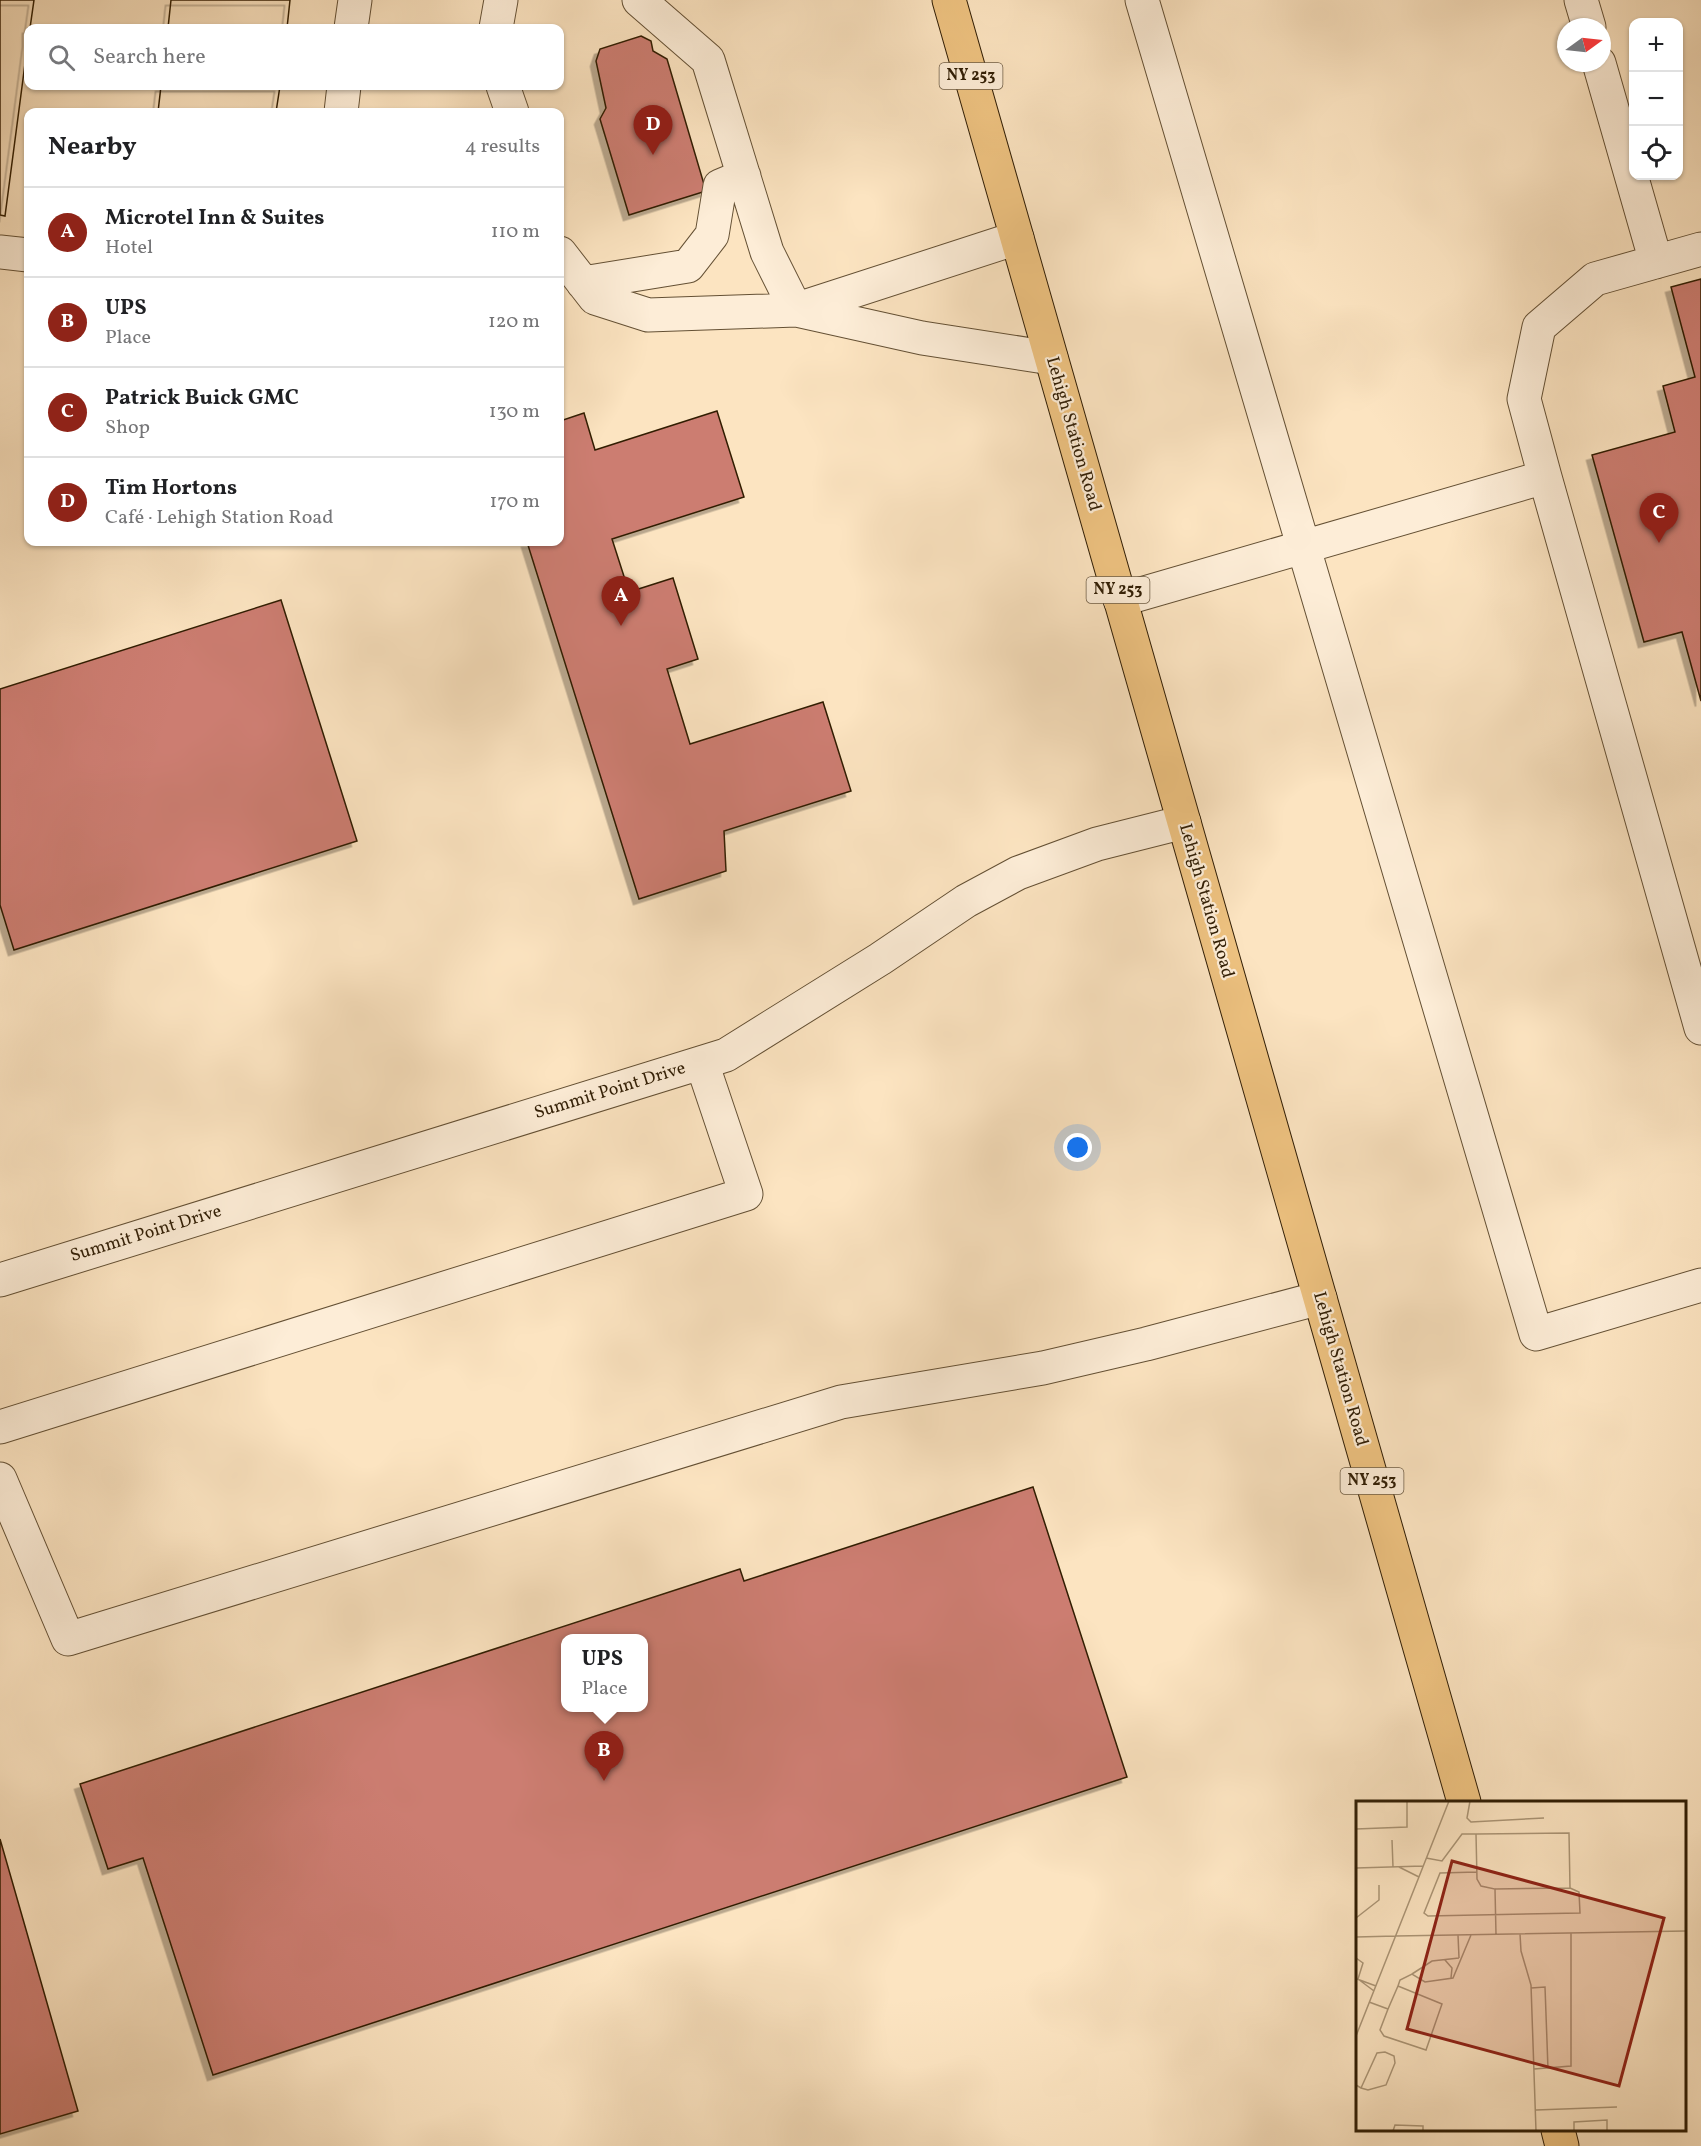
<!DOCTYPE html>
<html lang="en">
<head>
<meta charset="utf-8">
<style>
  :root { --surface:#fff; --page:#f6f6f6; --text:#202124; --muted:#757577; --line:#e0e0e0; --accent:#8f2418 }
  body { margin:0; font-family:Vollkorn,serif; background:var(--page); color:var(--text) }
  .controls { position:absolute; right:18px; top:18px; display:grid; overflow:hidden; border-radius:12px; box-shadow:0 2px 4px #0004 }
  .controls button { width:54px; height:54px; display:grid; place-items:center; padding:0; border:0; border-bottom:2px solid var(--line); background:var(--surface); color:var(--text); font:30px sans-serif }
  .compass { position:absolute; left:1557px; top:18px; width:54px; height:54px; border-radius:50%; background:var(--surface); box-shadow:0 2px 4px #0004; rotate:75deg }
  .you { position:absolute; left:1078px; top:1148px; width:21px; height:21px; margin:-15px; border:4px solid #fff; border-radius:50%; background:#1a73e8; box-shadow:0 0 0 9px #1a73e833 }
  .badge { display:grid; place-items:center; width:39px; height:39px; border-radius:50%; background:var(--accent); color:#fff; font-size:20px; font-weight:700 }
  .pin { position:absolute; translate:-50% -50px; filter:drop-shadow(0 2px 3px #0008) }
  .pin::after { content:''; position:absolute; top:32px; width:21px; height:18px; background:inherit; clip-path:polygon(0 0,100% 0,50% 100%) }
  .popup { position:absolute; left:561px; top:1634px; width:87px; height:78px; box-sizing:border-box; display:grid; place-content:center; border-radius:12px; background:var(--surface); filter:drop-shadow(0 2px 4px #0005); font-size:20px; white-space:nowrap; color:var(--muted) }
  .popup b { font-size:22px; color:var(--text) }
  .popup::after { content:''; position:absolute; left:50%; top:100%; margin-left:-12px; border:12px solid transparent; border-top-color:var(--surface) }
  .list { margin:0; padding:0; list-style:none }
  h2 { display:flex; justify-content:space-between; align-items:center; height:78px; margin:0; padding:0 24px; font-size:26px }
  h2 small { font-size:20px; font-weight:400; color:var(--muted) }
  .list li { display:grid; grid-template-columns:39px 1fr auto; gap:18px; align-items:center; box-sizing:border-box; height:90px; padding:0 24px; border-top:2px solid var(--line) }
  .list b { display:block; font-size:22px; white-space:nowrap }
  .list p { margin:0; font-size:20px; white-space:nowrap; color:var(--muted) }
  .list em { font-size:20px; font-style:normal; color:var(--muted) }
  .icon { flex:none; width:33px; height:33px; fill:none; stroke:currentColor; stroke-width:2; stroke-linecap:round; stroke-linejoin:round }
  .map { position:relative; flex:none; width:1701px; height:2146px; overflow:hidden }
  .search { position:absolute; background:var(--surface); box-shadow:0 2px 4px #0004; left:24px; top:24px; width:540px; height:66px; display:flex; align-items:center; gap:15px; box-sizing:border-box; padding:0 21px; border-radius:12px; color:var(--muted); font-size:22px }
  .panel { position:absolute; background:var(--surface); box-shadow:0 2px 4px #0004; left:24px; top:108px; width:540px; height:438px; border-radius:12px }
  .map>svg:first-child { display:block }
  .building { fill:#cc7d71; stroke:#311e05; stroke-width:1.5; fill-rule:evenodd; filter:url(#shadow) }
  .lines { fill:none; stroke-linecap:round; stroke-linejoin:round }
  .minor-casing { stroke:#645034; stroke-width:35 }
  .major-casing { stroke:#311e05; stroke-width:35 }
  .minor { stroke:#fdedd7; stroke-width:33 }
  .major { stroke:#eec280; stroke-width:33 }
  .labels { text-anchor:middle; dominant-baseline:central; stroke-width:4.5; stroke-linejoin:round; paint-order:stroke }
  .shield { fill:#fdedd7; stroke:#6e5c44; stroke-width:1.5 }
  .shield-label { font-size:16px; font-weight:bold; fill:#311e05 }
  .street-label { font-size:18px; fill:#311e05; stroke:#fdedd7 }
  .inset-road { fill:none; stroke:#ab9576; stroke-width:1.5 }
  .view { fill:#8f2418; fill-opacity:0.15; stroke:#8f2418; stroke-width:3 }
  .inset-edge { fill:none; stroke:#311e05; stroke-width:3 }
</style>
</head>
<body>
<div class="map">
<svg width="1701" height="2146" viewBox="0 0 1701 2146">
  <defs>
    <filter id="shadow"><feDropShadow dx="-5.5" dy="5.5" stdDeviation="0" flood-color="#0004"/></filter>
  </defs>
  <rect width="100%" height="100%" fill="#fce4c1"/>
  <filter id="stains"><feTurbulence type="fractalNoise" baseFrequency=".00333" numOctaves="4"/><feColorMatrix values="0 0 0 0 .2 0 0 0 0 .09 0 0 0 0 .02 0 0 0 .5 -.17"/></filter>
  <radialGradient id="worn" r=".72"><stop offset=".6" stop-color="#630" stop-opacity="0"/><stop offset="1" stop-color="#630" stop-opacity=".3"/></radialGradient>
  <path class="building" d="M0,0H34L30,28H28V41L5,216L0,215Z
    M0,0H34L30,28H28V41L5,216L0,215Z
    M171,0H290L287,28H168Z
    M171,0H290L287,28H168Z
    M641,36L651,41L653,51L667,59L706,191L629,215L600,119L606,108L596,61L600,49Z
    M161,86H280L276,112H158Z
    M161,86H280L276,112H158Z
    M1701,279V701L1682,632L1644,642L1592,455L1675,432L1663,386L1695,377L1671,287Z
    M717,411L744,497L612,539L629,592L673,578L698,659L667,669L690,744L823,702L851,791L724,831L726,871L639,899L527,542H560V421L584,413L595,450Z
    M281,600L357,841L14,950L0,905V689Z
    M1033,1487L1127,1777L213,2075L143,1858L108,1869L80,1784L740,1569L744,1581ZM565,1638H643V1708H565Z
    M0,1839L78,2111L0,2134Z"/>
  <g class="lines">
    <defs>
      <path id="minor" d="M639,0L708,60L767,252L796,310
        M1142,0L1536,1334L1701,1285
        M1581,0L1589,27
        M351,28L355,0
        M496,28L501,0
        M1599,63L1656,262
        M503,86L512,112
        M341,112L344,86
        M0,252L28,255
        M560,253L595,298L648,315L796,310L922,338L1051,358
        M583,283L688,266L712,235L720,186L744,176
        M798,309L1017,238
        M1545,477L1701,1028
        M1120,600L1545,477L1524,399L1539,327L1595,279L1701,249
        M0,1280L726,1055L880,959L966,901L1018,873L1097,844L1184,822
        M0,1427L746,1194L702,1063
        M0,1479L68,1639L841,1402L1043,1368L1146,1344L1320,1298"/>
      <path id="major" d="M949,0L1464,1802
        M1558,2130L1562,2146"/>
    </defs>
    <use href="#minor" class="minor-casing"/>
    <use href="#major" class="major-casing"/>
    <use href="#minor" class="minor"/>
    <use href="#major" class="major"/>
  </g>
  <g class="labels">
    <g class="shield">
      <rect x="939.5" y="63" width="63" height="26" rx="4.5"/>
      <rect x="1086.5" y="577" width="63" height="26" rx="4.5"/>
      <rect x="1340.5" y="1468" width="63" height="26" rx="4.5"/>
    </g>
    <g class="shield-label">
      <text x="971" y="76">NY 253</text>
      <text x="1118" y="590">NY 253</text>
      <text x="1372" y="1481">NY 253</text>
    </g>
    <g class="street-label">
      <text transform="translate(1073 434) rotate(74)">Lehigh Station Road</text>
      <text transform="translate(1206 901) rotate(74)">Lehigh Station Road</text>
      <text transform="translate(610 1091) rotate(-17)">Summit Point Drive</text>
      <text transform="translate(146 1234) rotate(-17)">Summit Point Drive</text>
      <text transform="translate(1340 1369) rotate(74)">Lehigh Station Road</text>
    </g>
  </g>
  <g transform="translate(1356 1801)">
    <rect width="330" height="330" fill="#fce4c1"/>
    <path class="inset-road" d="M114,0L111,17L115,21L188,17M0,28L51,26V0M120,33L213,32L214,87L139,88M36,39L37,66M70,57L86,60L106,33H120L121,78L125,85L139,88L140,133M43,66L63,76M0,67L67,65M121,71L84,72L68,112L72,115L224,112L223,91L214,87M0,117L23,99V84M164,133L165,150L175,184L180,330M102,134L103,157M40,135L330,130M0,136L40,135M0,157L7,162L2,178M89,159L96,167L95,177M56,173L76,160L103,157M1,178L20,185M2,178L18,190M42,185L44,179L56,173L69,181L97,177L115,134M175,187L189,186L192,268M13,201L32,208L42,185L86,203L70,249L28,235L24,229L32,208M0,235L93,0M178,268L215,265V132M0,284L5,287L12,289L30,284L39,262L38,255L29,251L21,252L5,287M180,309L261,306M37,330L39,324L67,325V330M218,330V321L251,319V330"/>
    <path class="view" d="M96,60L308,117L263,285L51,228Z"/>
    <rect width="330" height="330" class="inset-edge"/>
  </g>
  <rect width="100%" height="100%" filter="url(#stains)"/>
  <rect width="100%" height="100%" fill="url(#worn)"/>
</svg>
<div class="controls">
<button>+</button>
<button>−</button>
<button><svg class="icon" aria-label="locate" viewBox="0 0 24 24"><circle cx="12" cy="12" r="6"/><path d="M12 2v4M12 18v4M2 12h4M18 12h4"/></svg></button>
</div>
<svg class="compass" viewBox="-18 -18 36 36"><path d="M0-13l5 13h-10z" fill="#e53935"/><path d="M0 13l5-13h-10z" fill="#757577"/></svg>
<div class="you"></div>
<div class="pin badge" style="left:621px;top:626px">A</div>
<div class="pin badge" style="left:604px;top:1781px">B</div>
<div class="popup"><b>UPS</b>Place</div>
<div class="pin badge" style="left:1659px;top:543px">C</div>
<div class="pin badge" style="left:653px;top:155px">D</div>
<div class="search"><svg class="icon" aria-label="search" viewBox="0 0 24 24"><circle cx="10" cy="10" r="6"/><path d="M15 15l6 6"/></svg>Search here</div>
<section class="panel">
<h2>Nearby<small>4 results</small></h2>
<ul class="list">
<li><span class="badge">A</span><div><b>Microtel Inn &amp; Suites</b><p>Hotel</p></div><em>110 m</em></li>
<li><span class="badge">B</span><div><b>UPS</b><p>Place</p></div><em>120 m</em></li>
<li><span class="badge">C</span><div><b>Patrick Buick GMC</b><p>Shop</p></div><em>130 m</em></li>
<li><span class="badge">D</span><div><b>Tim Hortons</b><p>Café · Lehigh Station Road</p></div><em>170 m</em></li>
</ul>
</section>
</div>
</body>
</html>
